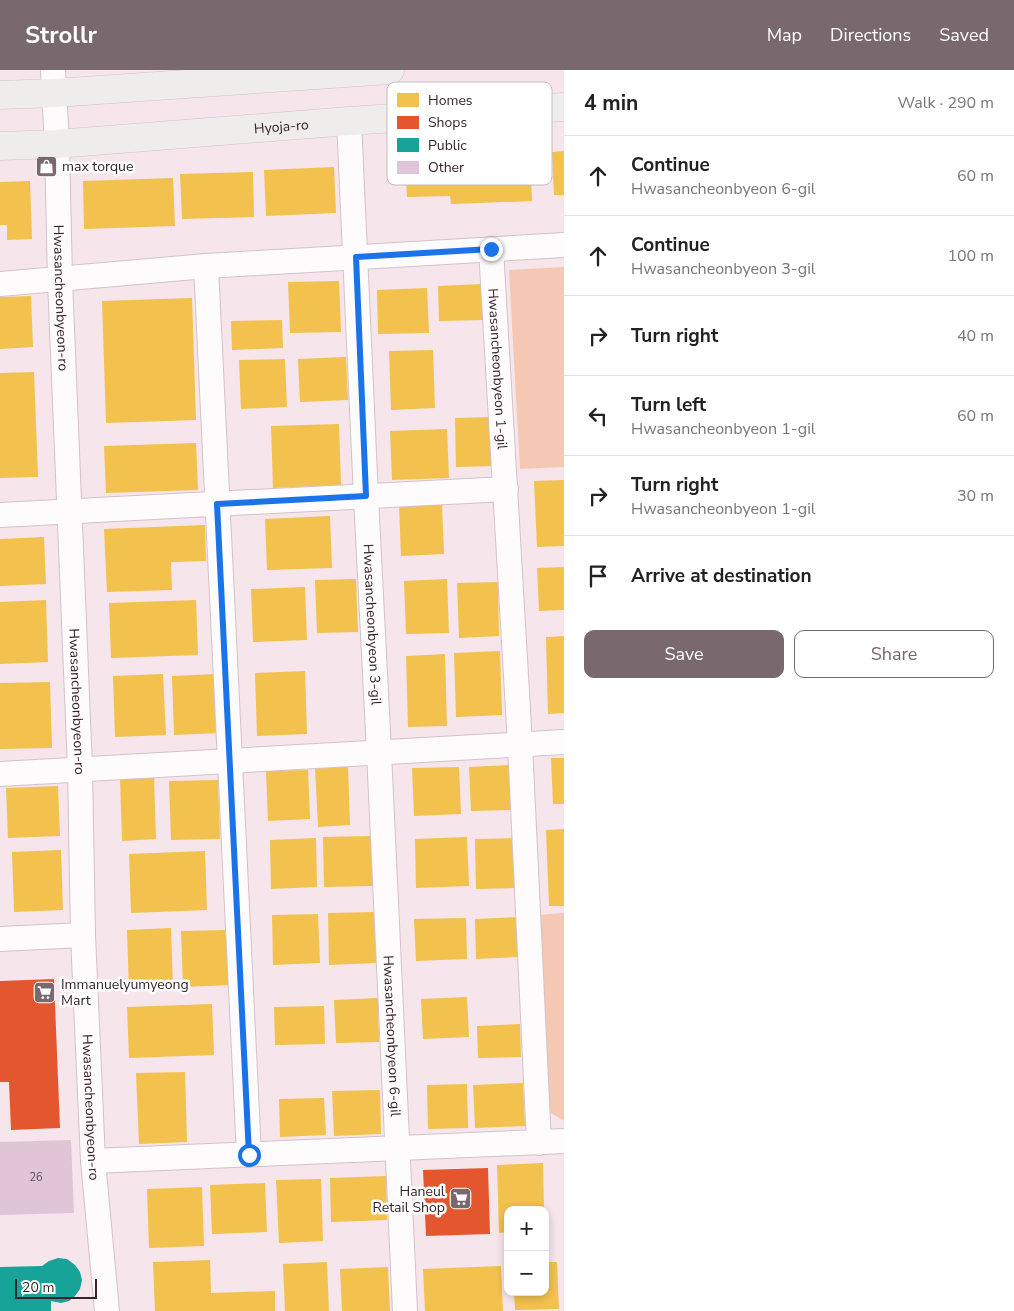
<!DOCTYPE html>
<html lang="en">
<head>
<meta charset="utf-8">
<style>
  :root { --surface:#fff; --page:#f6f6f6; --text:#222; --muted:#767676; --line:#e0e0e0; --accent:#79686e }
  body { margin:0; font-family:"Nunito Sans",sans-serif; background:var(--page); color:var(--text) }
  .controls { position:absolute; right:15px; bottom:15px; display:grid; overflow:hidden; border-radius:10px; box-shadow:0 2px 8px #0003 }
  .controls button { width:45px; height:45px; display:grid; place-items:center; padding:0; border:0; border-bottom:1px solid var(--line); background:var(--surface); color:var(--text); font:25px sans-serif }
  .scale { position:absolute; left:15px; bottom:12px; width:82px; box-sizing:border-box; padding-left:5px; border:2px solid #35242a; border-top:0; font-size:14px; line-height:18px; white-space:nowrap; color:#35242a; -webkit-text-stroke:4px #fff; paint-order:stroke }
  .stop { position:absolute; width:15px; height:15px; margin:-11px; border:4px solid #1a73e8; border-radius:50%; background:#fff }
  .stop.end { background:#1a73e8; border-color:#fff; box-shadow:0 1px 5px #0008 }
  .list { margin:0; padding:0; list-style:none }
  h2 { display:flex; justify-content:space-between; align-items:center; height:65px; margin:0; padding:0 20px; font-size:21px }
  h2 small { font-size:16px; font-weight:400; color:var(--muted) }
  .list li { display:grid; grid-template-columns:32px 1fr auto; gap:15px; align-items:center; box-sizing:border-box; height:80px; padding:0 20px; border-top:1px solid var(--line) }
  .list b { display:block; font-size:19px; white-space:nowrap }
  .list p { margin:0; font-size:16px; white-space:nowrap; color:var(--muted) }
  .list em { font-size:16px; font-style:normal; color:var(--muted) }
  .actions { display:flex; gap:10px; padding:15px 20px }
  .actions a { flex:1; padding:11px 0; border:1px solid var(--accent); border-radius:10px; text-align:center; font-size:18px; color:var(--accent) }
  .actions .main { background:var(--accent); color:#fff }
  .icon { flex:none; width:28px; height:28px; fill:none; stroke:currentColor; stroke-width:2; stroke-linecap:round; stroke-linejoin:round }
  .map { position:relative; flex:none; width:564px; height:1241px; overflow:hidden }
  header { display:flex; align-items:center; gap:30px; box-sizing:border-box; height:70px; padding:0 25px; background:var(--accent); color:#fff }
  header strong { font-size:24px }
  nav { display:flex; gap:28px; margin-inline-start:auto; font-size:18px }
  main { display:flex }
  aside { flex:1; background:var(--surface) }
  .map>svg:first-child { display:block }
  .green { fill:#f4c8b3 }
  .homes { fill:#f2c14e }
  .shops { fill:#e4572e }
  .public { fill:#17a398 }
  .building { fill:#e0c5d7 }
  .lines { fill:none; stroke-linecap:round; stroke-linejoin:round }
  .street-casing { stroke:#d3c2c8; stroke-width:26 }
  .secondary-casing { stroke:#d3c2c8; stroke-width:29 }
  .street { stroke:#fefbfc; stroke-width:24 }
  .secondary { stroke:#efedeb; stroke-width:28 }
  .route { stroke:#1a73e8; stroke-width:6 }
  .labels { text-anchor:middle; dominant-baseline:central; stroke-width:5; stroke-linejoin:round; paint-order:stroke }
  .number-label { font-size:11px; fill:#604c55 }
  .street-label { font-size:14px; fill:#35242a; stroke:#fff }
  .poi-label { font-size:14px; fill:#35242a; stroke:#fff; text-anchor:start }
  .key { fill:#fff; stroke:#c2bdbf; stroke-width:1 }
  .key-label { font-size:14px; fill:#35242a }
</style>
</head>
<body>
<header>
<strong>Strollr</strong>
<nav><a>Map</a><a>Directions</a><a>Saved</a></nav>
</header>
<main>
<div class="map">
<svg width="564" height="1241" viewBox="0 0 564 1241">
  <rect width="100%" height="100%" fill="#f6e5eb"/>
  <path class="green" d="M564,197V397L520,399L509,200Z
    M564,843V1051L546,1040L537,845Z"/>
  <path class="homes" d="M564,81V125H554L552,82Z
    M530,82L532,131L451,134L450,126L407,127L405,87Z
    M334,97L336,143L266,146L264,100Z
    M253,102L254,147L182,149L180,104Z
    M173,108L175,156L84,159L83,111Z
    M30,111L32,169L7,170V155H0V112Z
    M339,211L341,262L290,263L288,212Z
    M483,214L485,250L439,251L438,216Z
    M427,218L429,263L378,264L377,220Z
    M31,226L33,277L0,279V227Z
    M192,228L196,350L106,353L102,231Z
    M282,250L283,278L232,280L231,251Z
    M433,280L435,338L391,340L389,281Z
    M346,287L348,330L300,332L298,289Z
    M285,289L287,337L241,339L239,290Z
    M34,302L38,407L0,408V303Z
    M492,347L494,396L456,397L455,348Z
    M339,354L341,415L273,418L271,356Z
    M447,359L449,408L392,410L390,361Z
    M196,373L198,420L106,423L104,376Z
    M564,410V476L537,477L534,411Z
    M442,434L444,484L401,486L399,435Z
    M330,446L332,498L267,500L265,449Z
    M205,455L206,491L171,492L172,520L107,522L104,459Z
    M44,467L46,514L0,516V469Z
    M564,497V540L539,541L537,498Z
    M356,509L358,562L317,563L315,510Z
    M447,509L449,563L406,564L404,511Z
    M498,512L499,566L459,568L457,513Z
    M305,517L307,570L253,572L251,519Z
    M46,530L48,592L0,594V532Z
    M196,530L198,585L111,588L109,533Z
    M564,566V643L548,644L546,567Z
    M500,581L502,645L456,647L454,583Z
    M445,584L447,656L408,657L406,586Z
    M305,601L307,664L257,666L255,603Z
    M163,604L166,665L115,667L113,606Z
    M217,604L219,663L174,665L172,606Z
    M50,612L52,678L0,679V613Z
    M551,688H564V734H553Z
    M510,695L511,740L471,741L469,697Z
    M348,696L350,755L318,757L315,697Z
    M459,697L461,744L414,746L412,698Z
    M308,700L310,749L268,751L266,701Z
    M154,707L156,769L122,771L120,708Z
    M218,710L220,769L171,770L169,711Z
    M58,716L60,766L8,768L6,718Z
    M564,759V836H549L546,760Z
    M371,766L373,816L324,817L323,767Z
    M467,767L469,816L416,818L415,769Z
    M316,768L317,817L271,819L270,770Z
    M515,768L516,818L476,819L475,769Z
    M61,780L63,840L14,842L12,782Z
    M205,781L207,840L131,843L129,784Z
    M375,842L377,893L329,895L328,843Z
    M318,844L320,893L273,895L272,845Z
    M519,847L520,887L476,889L475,849Z
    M466,848L467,889L416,891L414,849Z
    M171,858L173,918L129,920L127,860Z
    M227,860L229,915L183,917L181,861Z
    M467,927L469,967L423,969L421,929Z
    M378,928L379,972L336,973L334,930Z
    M212,934L214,985L129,988L127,937Z
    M324,936L325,974L275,975L274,937Z
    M520,954L521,987L478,988L477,956Z
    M185,1002L187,1072L139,1074L136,1003Z
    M523,1013L525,1056L475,1058L473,1015Z
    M467,1014L468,1058L428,1059L427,1015Z
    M380,1020L381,1064L334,1066L332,1021Z
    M324,1028L326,1065L280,1067L279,1029Z
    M543,1093L544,1140H508V1162L499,1163L497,1095Z
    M386,1106L387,1150L331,1152L330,1108Z
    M321,1109L323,1171L279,1173L276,1110Z
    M265,1113L267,1162L212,1164L210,1115Z
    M202,1117L204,1176L149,1178L147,1119Z
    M210,1190L211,1223L275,1221V1241H155L153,1192Z
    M327,1192L329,1241H285L283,1194Z
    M545,1192H557L559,1239L515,1240L514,1222H545Z
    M501,1196L503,1241H425L423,1199Z
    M388,1197L390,1241H342L340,1199Z"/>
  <path class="shops" d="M54,909L60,1058L11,1060L9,1012H0V911Z
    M488,1098L490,1164L426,1166L423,1100Z"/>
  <path class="public" d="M58,1188L67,1189L75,1195L80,1202L82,1210L80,1219L75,1226L69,1231L61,1233L51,1231V1241H0V1197L42,1196L49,1191Z"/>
  <path class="building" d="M71,1070L74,1143L0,1145V1072Z"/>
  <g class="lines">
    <defs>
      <g id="street">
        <path id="s1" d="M53,0L57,74L60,210L80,699L83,865L93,1091L107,1241"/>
        <path id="s2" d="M349,51L366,427L379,682L405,1241"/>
        <path id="s3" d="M491,179L520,674L539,1073"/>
        <path d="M206,196L249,1085"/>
        <path d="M0,214L206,196L564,175"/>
        <path d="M0,445L506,419"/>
        <path d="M0,704L564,672"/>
        <path d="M0,869L83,865"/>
        <path d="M93,1091L564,1071"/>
      </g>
      <g id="secondary">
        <path d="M0,25L55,23L390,0"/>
        <path id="s4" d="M0,76L57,74L349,51L564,37"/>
      </g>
    </defs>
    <use href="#street" class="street-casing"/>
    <use href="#secondary" class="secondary-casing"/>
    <use href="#street" class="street"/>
    <use href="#secondary" class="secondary"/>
  </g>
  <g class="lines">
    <path class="route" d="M249,1085L217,434L366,426L356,187L491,179"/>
  </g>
  <defs>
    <symbol id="shop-square" viewBox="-11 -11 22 22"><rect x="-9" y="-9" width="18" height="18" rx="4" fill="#79686e" stroke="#fff"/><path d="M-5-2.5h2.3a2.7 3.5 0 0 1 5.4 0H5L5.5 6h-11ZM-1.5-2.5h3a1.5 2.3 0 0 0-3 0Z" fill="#fff"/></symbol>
    <symbol id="supermarket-square" viewBox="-11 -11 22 22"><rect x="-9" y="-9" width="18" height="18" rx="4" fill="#79686e" stroke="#fff"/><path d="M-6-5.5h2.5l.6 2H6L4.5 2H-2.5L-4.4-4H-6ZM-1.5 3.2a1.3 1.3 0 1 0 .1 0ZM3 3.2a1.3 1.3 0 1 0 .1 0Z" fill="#fff"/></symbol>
  </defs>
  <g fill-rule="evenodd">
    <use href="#shop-square" x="34" y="84" width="25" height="25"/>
    <use href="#supermarket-square" x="32" y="910" width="25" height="25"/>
    <use href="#supermarket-square" x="448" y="1116" width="25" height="25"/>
  </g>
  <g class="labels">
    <g class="number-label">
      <text x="36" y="1107">26</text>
    </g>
    <g class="street-label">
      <text stroke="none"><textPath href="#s4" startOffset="282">Hyoja-ro</textPath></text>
      <text stroke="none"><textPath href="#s1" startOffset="228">Hwasancheonbyeon-ro</textPath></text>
      <text stroke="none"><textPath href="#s3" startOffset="120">Hwasancheonbyeon 1-gil</textPath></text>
      <text stroke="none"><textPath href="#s2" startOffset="504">Hwasancheonbyeon 3-gil</textPath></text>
      <text stroke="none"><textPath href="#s1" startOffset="632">Hwasancheonbyeon-ro</textPath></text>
      <text stroke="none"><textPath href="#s2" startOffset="916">Hwasancheonbyeon 6-gil</textPath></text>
      <text stroke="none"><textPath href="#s1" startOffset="1038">Hwasancheonbyeon-ro</textPath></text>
    </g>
    <g class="poi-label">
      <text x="62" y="96">max torque</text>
      <text x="61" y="914">Immanuelyumyeong<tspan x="61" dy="16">Mart</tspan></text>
      <text x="445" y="1121" text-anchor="end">Haneul<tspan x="445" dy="16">Retail Shop</tspan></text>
    </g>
  </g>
  <rect x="387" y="12" width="165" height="103" rx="8" class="key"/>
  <rect x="397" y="23" width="22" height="14" fill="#f2c14e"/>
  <rect x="397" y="46" width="22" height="13" fill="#e4572e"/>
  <rect x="397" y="68" width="22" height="14" fill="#17a398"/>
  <rect x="397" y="91" width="22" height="13" fill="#e0c5d7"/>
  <g class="key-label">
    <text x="428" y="35">Homes</text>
    <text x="428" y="57">Shops</text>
    <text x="428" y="80">Public</text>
    <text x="428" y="102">Other</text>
  </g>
</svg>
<div class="controls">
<button>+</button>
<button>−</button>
</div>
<div class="scale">20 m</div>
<div class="stop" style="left:249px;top:1085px"></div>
<div class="stop end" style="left:491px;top:179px"></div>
</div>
<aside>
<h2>4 min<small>Walk · 290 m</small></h2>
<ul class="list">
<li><svg class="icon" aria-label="ahead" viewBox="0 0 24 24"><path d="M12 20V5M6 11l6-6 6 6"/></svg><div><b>Continue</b><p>Hwasancheonbyeon 6-gil</p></div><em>60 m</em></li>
<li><svg class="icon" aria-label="ahead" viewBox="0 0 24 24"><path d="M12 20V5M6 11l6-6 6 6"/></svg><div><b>Continue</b><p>Hwasancheonbyeon 3-gil</p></div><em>100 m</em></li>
<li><svg class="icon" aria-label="right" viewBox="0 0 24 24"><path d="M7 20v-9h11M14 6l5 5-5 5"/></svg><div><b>Turn right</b></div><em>40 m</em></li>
<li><svg class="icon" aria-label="left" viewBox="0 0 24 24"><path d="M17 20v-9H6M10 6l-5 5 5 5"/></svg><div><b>Turn left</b><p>Hwasancheonbyeon 1-gil</p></div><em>60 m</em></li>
<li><svg class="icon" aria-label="right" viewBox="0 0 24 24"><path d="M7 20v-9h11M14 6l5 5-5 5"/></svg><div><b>Turn right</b><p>Hwasancheonbyeon 1-gil</p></div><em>30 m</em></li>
<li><svg class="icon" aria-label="arrive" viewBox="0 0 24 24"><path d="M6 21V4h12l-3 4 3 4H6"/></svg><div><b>Arrive at destination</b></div></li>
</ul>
<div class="actions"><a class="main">Save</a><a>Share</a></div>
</aside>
</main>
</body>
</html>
